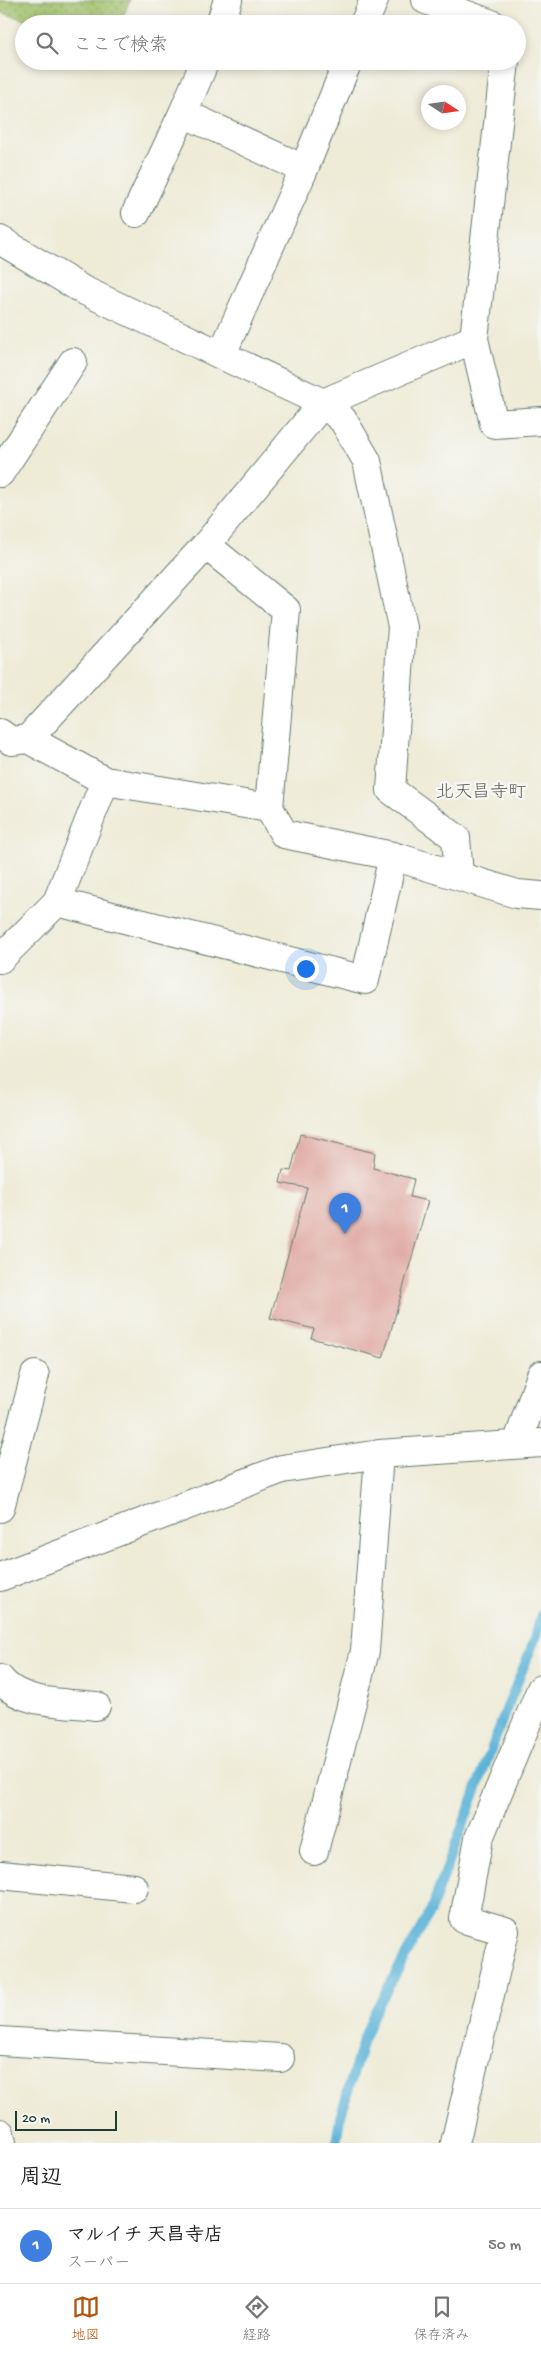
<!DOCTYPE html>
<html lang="ja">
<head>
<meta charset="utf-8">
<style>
  :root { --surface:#fff; --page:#f2f2f2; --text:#202124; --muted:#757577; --line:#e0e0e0; --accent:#b45309 }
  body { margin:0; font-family:"Gochi Hand","Klee One",sans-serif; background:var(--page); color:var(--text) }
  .compass { position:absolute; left:421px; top:85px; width:45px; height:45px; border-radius:50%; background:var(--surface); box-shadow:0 2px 8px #0003; rotate:102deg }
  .scale { position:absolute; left:15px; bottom:12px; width:102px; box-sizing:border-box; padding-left:5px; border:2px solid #1f3d34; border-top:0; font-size:14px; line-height:18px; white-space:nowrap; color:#1f3d34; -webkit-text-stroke:4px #f6f6f2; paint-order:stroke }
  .you { position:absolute; left:305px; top:968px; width:18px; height:18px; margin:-12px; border:4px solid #fff; border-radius:50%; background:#1a73e8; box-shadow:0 0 0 8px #1a73e833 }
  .badge { display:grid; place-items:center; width:32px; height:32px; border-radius:50%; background:var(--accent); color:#fff; font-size:16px; font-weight:700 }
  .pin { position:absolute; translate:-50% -41px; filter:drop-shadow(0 1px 2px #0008) }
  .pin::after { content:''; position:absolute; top:26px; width:18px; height:15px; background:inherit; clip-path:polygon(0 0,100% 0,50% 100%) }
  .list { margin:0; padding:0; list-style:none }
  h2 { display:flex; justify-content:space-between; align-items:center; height:65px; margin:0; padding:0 20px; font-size:21px }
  h2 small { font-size:16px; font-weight:400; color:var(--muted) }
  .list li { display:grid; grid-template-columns:32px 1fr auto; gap:15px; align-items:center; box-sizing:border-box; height:75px; padding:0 20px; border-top:1px solid var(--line) }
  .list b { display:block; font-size:19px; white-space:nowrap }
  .list p { margin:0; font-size:16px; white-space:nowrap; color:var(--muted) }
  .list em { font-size:16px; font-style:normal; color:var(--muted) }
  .icon { flex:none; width:28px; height:28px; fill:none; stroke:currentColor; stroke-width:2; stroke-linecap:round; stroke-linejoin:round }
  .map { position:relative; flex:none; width:541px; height:2143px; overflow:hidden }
  .search { position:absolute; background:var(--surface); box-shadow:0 2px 8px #0003; left:15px; right:15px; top:15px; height:55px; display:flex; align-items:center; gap:12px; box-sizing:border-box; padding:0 18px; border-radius:28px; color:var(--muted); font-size:19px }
  .sheet { height:140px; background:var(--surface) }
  nav { display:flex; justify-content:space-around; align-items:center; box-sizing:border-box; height:70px; border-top:1px solid var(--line); background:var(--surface); font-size:14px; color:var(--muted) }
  nav a { display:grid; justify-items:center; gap:2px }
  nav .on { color:var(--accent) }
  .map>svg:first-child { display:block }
  .park { fill:url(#park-dots); stroke:#5e7e4e }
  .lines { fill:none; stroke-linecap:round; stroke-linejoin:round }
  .stream { stroke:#5cb3d8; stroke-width:10 }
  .building { fill:#dfa7a1 }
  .minor-casing { stroke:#677a6d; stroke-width:30 }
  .minor { stroke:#fff; stroke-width:28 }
  .labels { text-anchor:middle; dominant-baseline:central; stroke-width:5; stroke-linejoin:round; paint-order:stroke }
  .neighbourhood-label { font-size:18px; fill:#62625a; stroke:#f6f6f2 }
</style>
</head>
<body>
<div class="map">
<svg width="541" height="2143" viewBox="0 0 541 2143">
  <defs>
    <pattern id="park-dots" width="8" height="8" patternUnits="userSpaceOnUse" patternTransform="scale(1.25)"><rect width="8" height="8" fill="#9ebf68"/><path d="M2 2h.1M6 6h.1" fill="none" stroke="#809c56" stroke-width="1.8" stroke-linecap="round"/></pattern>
  </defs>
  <rect width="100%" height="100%" fill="#f6f6f2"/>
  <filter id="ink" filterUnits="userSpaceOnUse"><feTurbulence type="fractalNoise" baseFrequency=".02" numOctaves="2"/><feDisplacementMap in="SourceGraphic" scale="10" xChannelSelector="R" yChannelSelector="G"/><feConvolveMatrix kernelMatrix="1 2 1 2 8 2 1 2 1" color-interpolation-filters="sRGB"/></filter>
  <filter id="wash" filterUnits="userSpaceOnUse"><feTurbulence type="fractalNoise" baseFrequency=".0096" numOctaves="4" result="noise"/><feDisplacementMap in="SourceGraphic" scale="20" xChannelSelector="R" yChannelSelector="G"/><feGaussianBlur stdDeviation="1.12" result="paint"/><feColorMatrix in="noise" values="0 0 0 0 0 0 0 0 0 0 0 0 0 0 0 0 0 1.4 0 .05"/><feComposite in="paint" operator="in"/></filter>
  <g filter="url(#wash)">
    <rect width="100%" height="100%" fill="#eeebd7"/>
    <path class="park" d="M0,0H130L120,24H37L0,12Z"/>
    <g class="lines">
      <path class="stream" d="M336,2143L340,2118L363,2040L374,2013L431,1910L506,1710L535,1639L541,1615"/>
    </g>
    <g id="blocks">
      <path class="building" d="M300,1134L375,1153L373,1168L414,1179L410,1197L428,1201L383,1358L311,1338L314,1329L270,1318L307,1188L280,1183L283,1170L291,1171Z"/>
    </g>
  </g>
  <g filter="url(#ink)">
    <use href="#blocks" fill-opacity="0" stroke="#677a6d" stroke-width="1"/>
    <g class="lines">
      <defs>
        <path id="minor" d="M426,0L492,24
          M220,24L228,0
          M364,24L374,0
          M205,61L183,113L304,169
          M505,61L474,339L494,424L541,421
          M136,213L183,113
          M0,240L83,290L323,403L343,420L367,461L402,627L391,790L456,838L459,876
          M222,354L304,169L348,61
          M0,473L73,362
          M206,545L286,610L269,808
          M0,733L11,741L28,739L105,781L269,808L284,834L393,856L517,894L541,896
          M28,739L206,545L323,403L474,339
          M57,902L365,980L393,856
          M0,959L57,902L105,781
          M517,1444L541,1375
          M0,1508L35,1375
          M0,1577L282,1469L379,1454L541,1443
          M0,1679C20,1705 65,1702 96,1706
          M314,1851L365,1651L379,1454
          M0,1875L134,1888
          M0,2041L280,2058
          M0,2133L2,2143
          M455,2143L505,1931L464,1919L479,1838L541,1689"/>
      </defs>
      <use href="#minor" class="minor-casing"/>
      <use href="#minor" class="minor"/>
    </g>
  </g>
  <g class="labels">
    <g class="neighbourhood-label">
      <text x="481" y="793">北天昌寺町</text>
    </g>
  </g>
</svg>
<svg class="compass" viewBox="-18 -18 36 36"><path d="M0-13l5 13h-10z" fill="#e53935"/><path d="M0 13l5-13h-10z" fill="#757577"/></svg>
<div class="scale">20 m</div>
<div class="you"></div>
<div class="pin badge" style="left:345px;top:1234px;background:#3f7fe0">1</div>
<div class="search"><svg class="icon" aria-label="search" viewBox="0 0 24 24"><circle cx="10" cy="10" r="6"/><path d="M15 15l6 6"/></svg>ここで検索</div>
</div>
<section class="sheet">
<h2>周辺<small></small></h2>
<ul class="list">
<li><span class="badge" style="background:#3f7fe0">1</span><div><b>マルイチ 天昌寺店</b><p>スーパー</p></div><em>50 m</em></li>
</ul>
</section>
<nav>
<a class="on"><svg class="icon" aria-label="map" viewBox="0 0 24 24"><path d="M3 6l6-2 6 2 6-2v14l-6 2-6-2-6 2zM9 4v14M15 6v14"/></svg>地図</a>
<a><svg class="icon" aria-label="directions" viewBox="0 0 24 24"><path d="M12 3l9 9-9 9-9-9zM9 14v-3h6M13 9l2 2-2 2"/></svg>経路</a>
<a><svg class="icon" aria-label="saved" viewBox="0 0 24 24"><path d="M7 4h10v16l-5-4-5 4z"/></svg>保存済み</a>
</nav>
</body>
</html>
